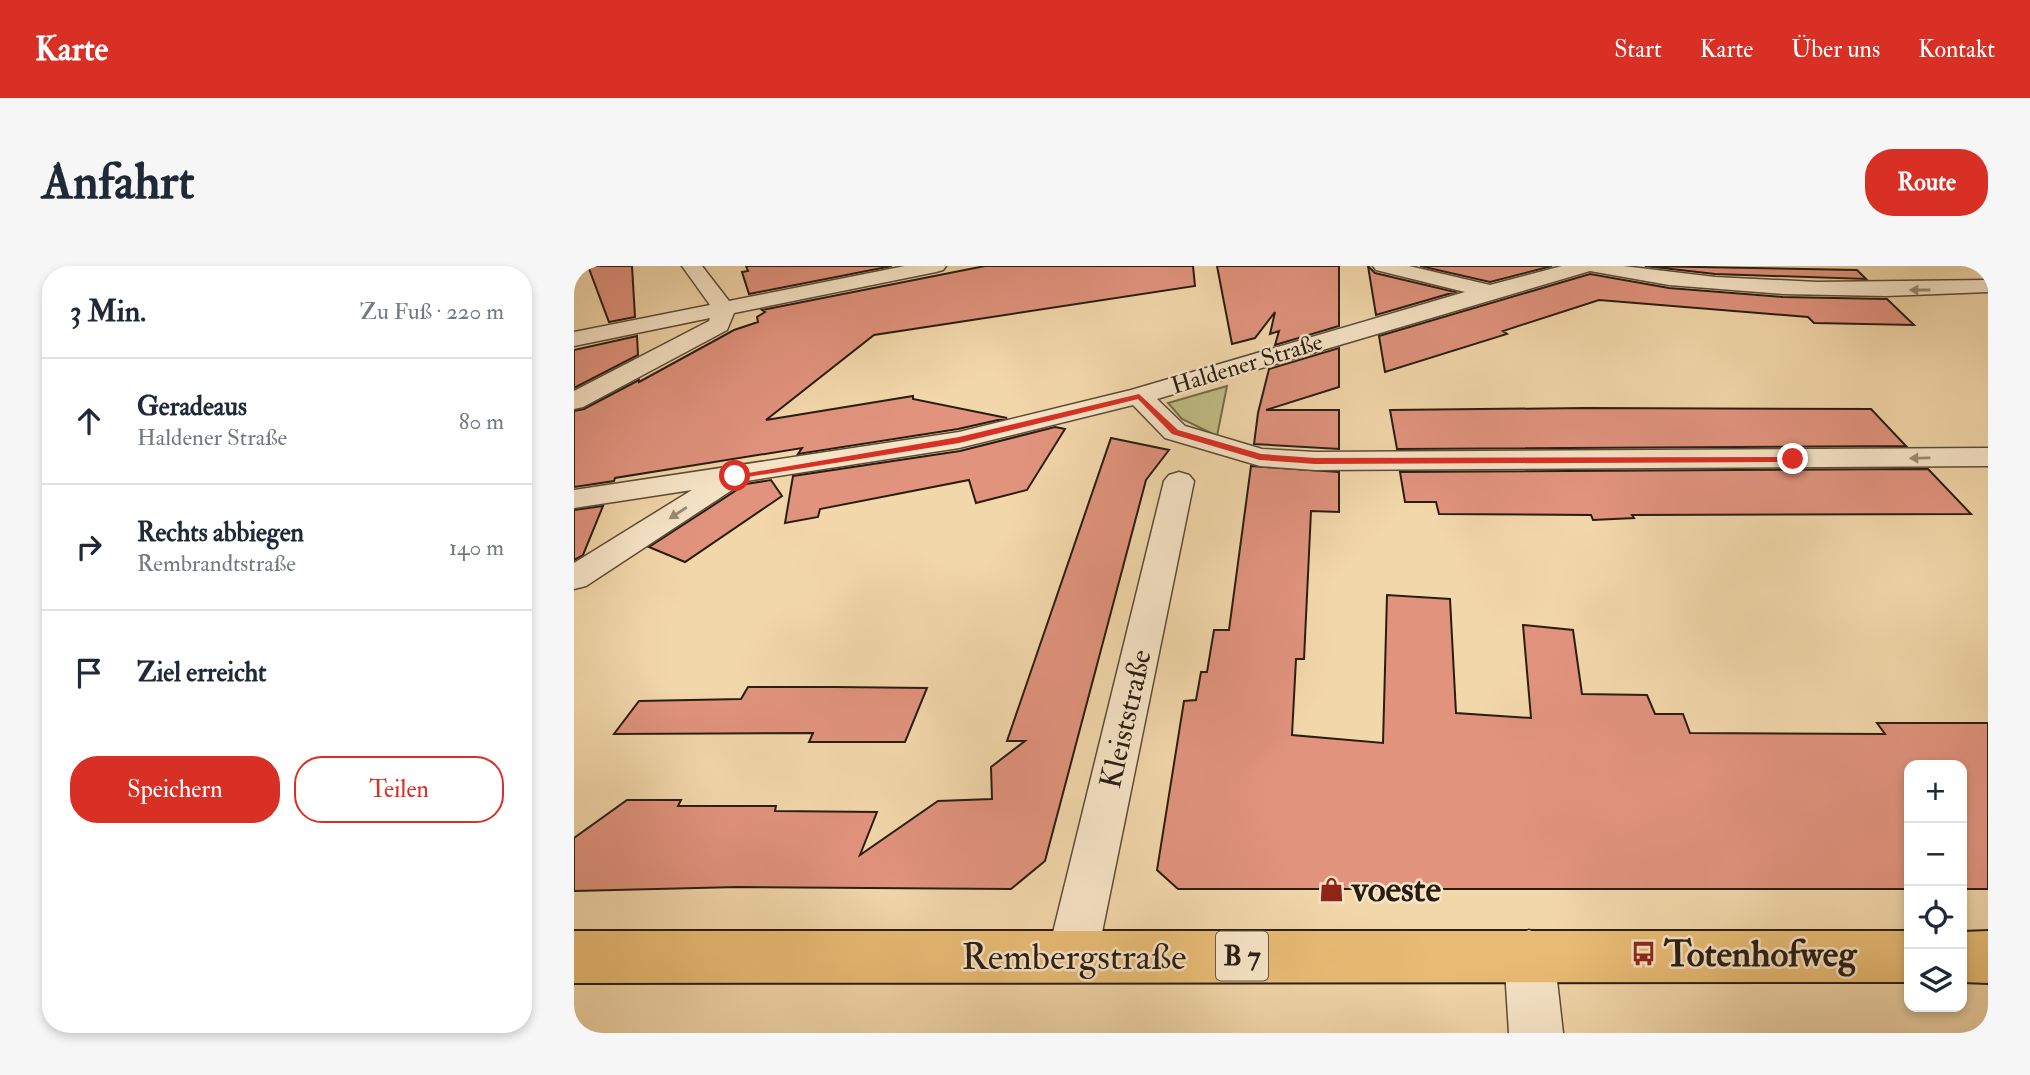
<!DOCTYPE html>
<html lang="de">
<head>
<meta charset="utf-8">
<style>
  :root { --surface:#fff; --page:#f6f6f7; --text:#1f2937; --muted:#747a83; --line:#e0e1e3; --accent:#d93025 }
  body { margin:0; font-family:"IM FELL Double Pica",serif; background:var(--page); color:var(--text) }
  .controls { position:absolute; right:21px; bottom:21px; display:grid; overflow:hidden; border-radius:14px; box-shadow:0 4px 10px #0003 }
  .controls button { width:63px; height:63px; display:grid; place-items:center; padding:0; border:0; border-bottom:2px solid var(--line); background:var(--surface); color:var(--text); font:35px sans-serif }
  .stop { position:absolute; width:21px; height:21px; margin:-16px; border:5px solid #d93025; border-radius:50%; background:#fff }
  .stop.end { background:#d93025; border-color:#fff; box-shadow:0 2px 7px #0008 }
  .list { margin:0; padding:0; list-style:none }
  h2 { display:flex; justify-content:space-between; align-items:center; height:91px; margin:0; padding:0 28px; font-size:30px }
  h2 small { font-size:23px; font-weight:400; color:var(--muted) }
  .list li { display:grid; grid-template-columns:46px 1fr auto; gap:21px; align-items:center; box-sizing:border-box; height:126px; padding:0 28px; border-top:2px solid var(--line) }
  .list b { display:block; font-size:26px; white-space:nowrap }
  .list p { margin:0; font-size:23px; white-space:nowrap; color:var(--muted) }
  .list em { font-size:23px; font-style:normal; color:var(--muted) }
  .actions { display:flex; gap:14px; padding:21px 28px }
  .actions a { flex:1; padding:16px 0; border:2px solid var(--accent); border-radius:28px; text-align:center; font-size:24px; color:var(--accent) }
  .actions .main { background:var(--accent); color:#fff }
  .icon { flex:none; width:38px; height:38px; fill:none; stroke:currentColor; stroke-width:2; stroke-linecap:round; stroke-linejoin:round }
  .map { position:relative; flex:none; width:1414px; height:767px; overflow:hidden; border-radius:28px }
  header { display:flex; align-items:center; gap:42px; box-sizing:border-box; height:98px; padding:0 35px; background:var(--accent); color:#fff }
  header strong { font-size:33px }
  nav { display:flex; gap:38px; margin-inline-start:auto; font-size:24px }
  .intro { display:flex; align-items:center; justify-content:space-between; box-sizing:border-box; height:168px; padding:0 42px }
  h1 { margin:0; font-size:49px }
  .button { padding:18px 32px; border-radius:28px; background:var(--accent); color:#fff; font-size:24px; font-weight:700 }
  main { display:flex; gap:42px; padding:0 42px }
  aside { flex:1; background:var(--surface); border-radius:28px; box-shadow:0 4px 10px #0003 }
  .map>svg:first-child { display:block }
  .green { fill:#bfbd85; stroke:#746d4c; stroke-width:2 }
  .building { fill:#e1937e; stroke:#291d12; stroke-width:2 }
  .lines { fill:none; stroke-linecap:round; stroke-linejoin:round }
  .minor-casing { stroke:#5b4c38; stroke-width:3 }
  .primary-casing { stroke:#291d12; stroke-width:4 }
  .minor { fill:#f7e5c8; fill-rule:evenodd }
  .primary { fill:#e9bc75; fill-rule:evenodd }
  .oneway { fill:#9a8b76 }
  .route { fill:#d93025 }
  .labels { text-anchor:middle; dominant-baseline:central; stroke-width:5; stroke-linejoin:round; paint-order:stroke }
  .far-street-label { font-size:24px; fill:#291d12; stroke:#f7e5c8 }
  .shield { fill:#f7e5c8; stroke:#675949; stroke-width:2 }
  .shield-label { font-size:28px; font-weight:bold; fill:#291d12 }
  .street-label { font-size:30px; fill:#291d12; stroke:#f7e5c8 }
  .near-poi-label { font-size:37px; font-weight:bold; fill:#291d12; stroke:#f7e5c8; text-anchor:start }
  .near-street-label { font-size:37px; fill:#291d12; stroke:#f7e5c8 }
</style>
</head>
<body>
<header>
<strong>Karte</strong>
<nav><a>Start</a><a>Karte</a><a>Über uns</a><a>Kontakt</a></nav>
</header>
<div class="intro"><h1>Anfahrt</h1><a class="button">Route</a></div>
<main>
<aside>
<h2>3 Min.<small>Zu Fuß · 220 m</small></h2>
<ul class="list">
<li><svg class="icon" aria-label="ahead" viewBox="0 0 24 24"><path d="M12 20V5M6 11l6-6 6 6"/></svg><div><b>Geradeaus</b><p>Haldener Straße</p></div><em>80 m</em></li>
<li><svg class="icon" aria-label="right" viewBox="0 0 24 24"><path d="M7 20v-9h11M14 6l5 5-5 5"/></svg><div><b>Rechts abbiegen</b><p>Rembrandtstraße</p></div><em>140 m</em></li>
<li><svg class="icon" aria-label="arrive" viewBox="0 0 24 24"><path d="M6 21V4h12l-3 4 3 4H6"/></svg><div><b>Ziel erreicht</b></div></li>
</ul>
<div class="actions"><a class="main">Speichern</a><a>Teilen</a></div>
</aside>
<div class="map">
<svg width="1414" height="767" viewBox="0 0 1414 767">
  <rect width="100%" height="100%" fill="#f2d7aa"/>
  <filter id="stains"><feTurbulence type="fractalNoise" baseFrequency=".00286" numOctaves="4"/><feColorMatrix values="0 0 0 0 .2 0 0 0 0 .09 0 0 0 0 .02 0 0 0 .5 -.17"/></filter>
  <radialGradient id="worn" r=".72"><stop offset=".6" stop-color="#630" stop-opacity="0"/><stop offset="1" stop-color="#630" stop-opacity=".3"/></radialGradient>
  <path class="green" d="M653,120L643,170L608,153L594,137Z"/>
  <path class="building" d="M14,0H58L61,51L35,56Z
    M172,0H318L175,28L168,6L174,5Z
    M411,0H619L621,20L300,69L192,154L339,130V133L433,152L384,163L224,188L228,182L41,212L40,215L0,221V145L10,143L65,114V116L160,64L184,56L183,51L191,46L188,44Z
    M643,0H765V60L701,79L705,65L696,68L701,46L681,72L658,78Z
    M794,0L801,7L881,26L802,49Z
    M846,0H978L916,16Z
    M1071,0L1283,4L1292,13L1141,8Z
    M1016,8L1095,22L1209,31L1313,33L1340,59L1240,57L1234,51L1025,34L929,65L933,68L811,106L805,70Z
    M63,70L64,89L0,122V84Z
    M765,82V121L692,144H765V183L680,178L684,147L695,103Z
    M1011,142L1297,143L1332,180L823,183L816,144Z
    M481,161L491,163L453,224L402,237L395,214L246,243L244,251L211,257L219,210L386,185Z
    M537,172L595,184L572,214L471,595L437,623L164,621L0,625V572L53,534H107L104,540H202L201,545L303,546L286,589L364,535L418,533L417,501L451,475H433Z
    M677,200L765,206V246L737,245L730,393H722L718,469L809,477L813,329L876,333L882,447L957,452L949,359L999,364L1008,428L1073,429L1081,448H1109L1116,467L1311,468L1303,457H1414V623H1388V499H1335V623H604L583,604L610,435L622,434L627,406H633L640,364H655Z
    M1354,203L1397,248L1058,249L1060,252L1019,254L1017,249L865,248L862,236H831L826,206Z
    M197,214L208,230L111,296L75,281L172,218Z
    M29,240L9,289L0,294V244Z
    M174,421H262L353,422L331,476H235L239,467L40,468L65,435L167,433Z"/>
  <g class="lines">
    <defs>
      <path id="minor" d="M108,0H128L155,35L331,0H372L369,4L362,6L160,47L153,64L9,141L0,143V125L135,55L136,52L0,80V66L136,39Z
        M799,0H835L916,19L988,0H1049L1141,11L1243,16L1414,14V26L1312,30L1209,28L1095,19L1016,5L583,133L611,160L688,183L741,186L1414,182V200L741,204L686,200L591,172L559,139L385,182L166,216L161,222L12,320L0,323V297L118,224L0,242V224L385,166L557,124L891,26L802,4Z
        M605,206L615,209L620,215L523,691L516,708L498,715L480,708L473,691L590,215L595,209Z
        M955,664L973,671L980,688L989,767H935L930,688L937,671Z"/>
      <path id="primary" d="M0,665H1335V716L0,717Z
        M1414,665V717L1388,716V666Z"/>
    </defs>
    <use href="#minor" class="minor-casing"/>
    <use href="#primary" class="primary-casing"/>
    <use href="#minor" class="minor"/>
    <use href="#primary" class="primary"/>
  </g>
  <defs><path id="oneway-solid" d="M-6-.8H1V-3.2L6.5 0L1 3.2V.8H-6Z" transform="scale(1.75)"/></defs>
  <g class="oneway">
    <use href="#oneway-solid" transform="translate(1346 24) rotate(180)"/>
    <use href="#oneway-solid" transform="translate(1346 192) rotate(179)"/>
    <use href="#oneway-solid" transform="translate(104 247) rotate(147)"/>
  </g>
  <path class="route" d="M565,128L604,164L687,188L741,192L1219,191L1224,193L1219,196L741,198L686,194L598,168L564,133L385,177L161,213L157,210L385,171Z"/>
  <defs>
    <symbol id="shop-bare" viewBox="-9 -9 18 18"><path d="M-5-2.5h2.3a2.7 3.5 0 0 1 5.4 0H5L5.5 6h-11ZM-1.5-2.5h3a1.5 2.3 0 0 0-3 0Z" fill="#8f2418" stroke="#f7e5c8" stroke-width="2.5" paint-order="stroke"/></symbol>
    <symbol id="bus-bare" viewBox="-9 -9 18 18"><path d="M-5-6H5V4H4V6H2V4H-2V6H-4V4H-5ZM-3.5-4V0h7V-4ZM-3.5 1.2v1.5H-2V1.2ZM2 1.2v1.5H3.5V1.2Z" fill="#8f2418" stroke="#f7e5c8" stroke-width="2.5" paint-order="stroke"/></symbol>
  </defs>
  <g fill-rule="evenodd">
    <use href="#shop-bare" x="740" y="606" width="35" height="35"/>
    <use href="#bus-bare" x="1052" y="670" width="35" height="35"/>
  </g>
  <g class="labels">
    <g class="far-street-label">
      <text transform="translate(673 98) rotate(-17)">Haldener Straße</text>
    </g>
    <rect class="shield" x="642" y="665.5" width="52" height="49" rx="5"/>
    <g class="shield-label">
      <text x="668" y="690">B 7</text>
    </g>
    <g class="street-label">
      <text transform="translate(552 453) rotate(-77)">Kleiststraße</text>
    </g>
    <g class="near-poi-label">
      <text x="778" y="623">voeste</text>
      <text x="1090" y="688">Totenhofweg</text>
    </g>
    <g class="near-street-label">
      <text x="500" y="691">Rembergstraße</text>
    </g>
  </g>
  <rect width="100%" height="100%" filter="url(#stains)"/>
  <rect width="100%" height="100%" fill="url(#worn)"/>
</svg>
<div class="controls">
<button>+</button>
<button>−</button>
<button><svg class="icon" aria-label="locate" viewBox="0 0 24 24"><circle cx="12" cy="12" r="6"/><path d="M12 2v4M12 18v4M2 12h4M18 12h4"/></svg></button>
<button><svg class="icon" aria-label="layers" viewBox="0 0 24 24"><path d="M12 4l9 5-9 5-9-5zM3 14l9 5 9-5"/></svg></button>
</div>
<div class="stop" style="left:161px;top:210px"></div>
<div class="stop end" style="left:1219px;top:193px"></div>
</div>
</main>
</body>
</html>
